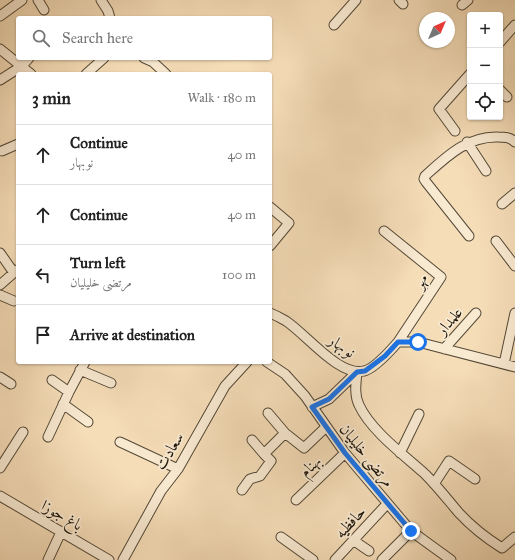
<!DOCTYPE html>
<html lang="en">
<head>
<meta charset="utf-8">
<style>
  :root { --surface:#fff; --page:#f6f6f6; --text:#222; --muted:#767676; --line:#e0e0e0 }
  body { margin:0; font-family:"IM FELL Great Primer",Amiri,serif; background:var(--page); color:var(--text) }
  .controls { position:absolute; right:12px; top:12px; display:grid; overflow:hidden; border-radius:4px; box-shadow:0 1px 3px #0004 }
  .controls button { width:36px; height:36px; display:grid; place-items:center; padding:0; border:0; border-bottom:1px solid var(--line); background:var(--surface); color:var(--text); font:20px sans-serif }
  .compass { position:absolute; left:419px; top:12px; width:36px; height:36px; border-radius:50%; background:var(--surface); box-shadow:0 1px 3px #0004; rotate:44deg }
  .stop { position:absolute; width:12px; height:12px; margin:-9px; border:3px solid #1a73e8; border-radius:50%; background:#fff }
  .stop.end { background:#1a73e8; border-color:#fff; box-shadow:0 1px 4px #0008 }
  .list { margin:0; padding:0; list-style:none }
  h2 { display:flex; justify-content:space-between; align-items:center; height:52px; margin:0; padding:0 16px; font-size:17px }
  h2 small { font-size:13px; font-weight:400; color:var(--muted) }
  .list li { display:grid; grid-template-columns:26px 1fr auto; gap:12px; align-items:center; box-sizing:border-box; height:60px; padding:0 16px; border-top:1px solid var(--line) }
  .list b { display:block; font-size:15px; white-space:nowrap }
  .list p { margin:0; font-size:13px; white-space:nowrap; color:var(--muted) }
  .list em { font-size:13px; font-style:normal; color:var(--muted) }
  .icon { flex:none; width:22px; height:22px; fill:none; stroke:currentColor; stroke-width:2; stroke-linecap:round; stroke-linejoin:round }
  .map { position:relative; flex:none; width:515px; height:560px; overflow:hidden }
  .search { position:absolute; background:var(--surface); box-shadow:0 1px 3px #0004; left:16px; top:16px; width:256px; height:44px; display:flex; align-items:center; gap:10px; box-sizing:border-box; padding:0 14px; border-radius:4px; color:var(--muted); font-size:15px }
  .panel { position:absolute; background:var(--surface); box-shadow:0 1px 3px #0004; left:16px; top:72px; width:256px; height:292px; border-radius:4px }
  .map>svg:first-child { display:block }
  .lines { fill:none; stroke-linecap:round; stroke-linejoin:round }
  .minor-casing { stroke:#544836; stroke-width:11 }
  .minor { stroke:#f8e9d1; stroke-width:9 }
  .route { stroke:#1a73e8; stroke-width:5 }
  .labels { text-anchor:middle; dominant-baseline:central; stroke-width:3.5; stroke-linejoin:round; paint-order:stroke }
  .street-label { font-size:16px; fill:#1f160a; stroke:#f8e9d1 }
</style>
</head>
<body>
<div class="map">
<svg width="515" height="560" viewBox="0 0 515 560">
  <rect width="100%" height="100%" fill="#f5ddb8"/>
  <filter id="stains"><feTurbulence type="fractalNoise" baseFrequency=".005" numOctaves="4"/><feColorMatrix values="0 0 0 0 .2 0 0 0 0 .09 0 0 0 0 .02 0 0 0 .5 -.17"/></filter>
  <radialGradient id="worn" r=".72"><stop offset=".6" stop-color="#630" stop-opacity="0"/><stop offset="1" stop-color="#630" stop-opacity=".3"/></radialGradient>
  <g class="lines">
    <defs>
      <path id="minor" d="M38,0L44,10
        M101,0L108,11L110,18
        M399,0L403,4
        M462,5L468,0
        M0,16L22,0
        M334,25L356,0
        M500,42L515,25
        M0,49L31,74
        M144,58L153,62L166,74
        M86,74L104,58
        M0,80L22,66L29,58
        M500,90L507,97
        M455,131L439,109L470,74
        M467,142L486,171
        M2,151L18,144
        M502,204L515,193
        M270,207L289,223L270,246
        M384,231L441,277L398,342
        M469,236L426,182L424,179L425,176C446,157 467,136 498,137C504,137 510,137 515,142
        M496,241L515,266
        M0,253L14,273
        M0,285L17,270
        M0,295L14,301
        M270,313C275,315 281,318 286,321C306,334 339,377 364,371C374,369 391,350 398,342H418L515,367
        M444,349L476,313
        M267,362L285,374L305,396L345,453L411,531L451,560
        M504,364L515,313
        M80,370L111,383
        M357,372C356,383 354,395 359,405C371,431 404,455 425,474C437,486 448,500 459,513C472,527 486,538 502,548L515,537
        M0,377L11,384
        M52,380L69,392
        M63,404L88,422
        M312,407L329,399L357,372
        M268,413L285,433
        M48,437L69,392L85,362
        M252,440L264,454
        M120,442L178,469
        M400,453L419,414
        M0,468L23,432
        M434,484L449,461L475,479
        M242,490L250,479L260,476L271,461L264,454L285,433L304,448L326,427
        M0,496L109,560
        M296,500L345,453
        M281,537L313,560
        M353,540L369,551
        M48,560L61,532
        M123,560L161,491L178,469L225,386L247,362
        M335,560L387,504
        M382,560L411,531"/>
    </defs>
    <use href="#minor" class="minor-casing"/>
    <use href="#minor" class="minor"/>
  </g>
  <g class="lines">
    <path class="route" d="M411,531L345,453L312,407L329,399L357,372L365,371L385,356L398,342H418"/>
  </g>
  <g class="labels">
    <g class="street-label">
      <text transform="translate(420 281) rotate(-58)">مهر</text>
      <text transform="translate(449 321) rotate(-49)">علمدار</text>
      <text transform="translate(342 346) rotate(34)">نوبهار</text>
      <text transform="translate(169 451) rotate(-59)">سعادت</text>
      <text transform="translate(367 455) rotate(51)">مرتضی خلیلیان</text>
      <text transform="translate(310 466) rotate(-44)">بهنام</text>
      <text transform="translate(62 515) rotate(30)">باغ جوزا</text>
      <text transform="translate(350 522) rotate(-47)">حافظیه</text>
    </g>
  </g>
  <rect width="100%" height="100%" filter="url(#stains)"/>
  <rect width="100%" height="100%" fill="url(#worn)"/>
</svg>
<div class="controls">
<button>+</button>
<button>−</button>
<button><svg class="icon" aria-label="locate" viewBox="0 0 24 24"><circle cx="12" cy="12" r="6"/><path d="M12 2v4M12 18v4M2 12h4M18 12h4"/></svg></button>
</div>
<svg class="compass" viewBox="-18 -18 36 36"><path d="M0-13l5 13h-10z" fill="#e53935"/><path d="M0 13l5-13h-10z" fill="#767676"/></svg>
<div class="stop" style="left:418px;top:342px"></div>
<div class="stop end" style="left:411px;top:531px"></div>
<div class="search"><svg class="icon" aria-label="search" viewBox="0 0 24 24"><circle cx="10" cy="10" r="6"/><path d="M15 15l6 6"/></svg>Search here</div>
<section class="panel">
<h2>3 min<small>Walk · 180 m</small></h2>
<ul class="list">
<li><svg class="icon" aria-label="ahead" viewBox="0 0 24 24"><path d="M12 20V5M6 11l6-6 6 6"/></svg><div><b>Continue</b><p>نوبهار</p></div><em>40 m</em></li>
<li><svg class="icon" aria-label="ahead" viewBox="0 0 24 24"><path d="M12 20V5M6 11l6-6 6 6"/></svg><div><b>Continue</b></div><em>40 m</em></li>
<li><svg class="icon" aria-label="left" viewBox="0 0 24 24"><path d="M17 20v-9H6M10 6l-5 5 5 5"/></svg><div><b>Turn left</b><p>مرتضی خلیلیان</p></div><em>100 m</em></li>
<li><svg class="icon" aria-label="arrive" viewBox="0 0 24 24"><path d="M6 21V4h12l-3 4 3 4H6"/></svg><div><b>Arrive at destination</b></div></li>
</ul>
</section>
</div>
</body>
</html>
